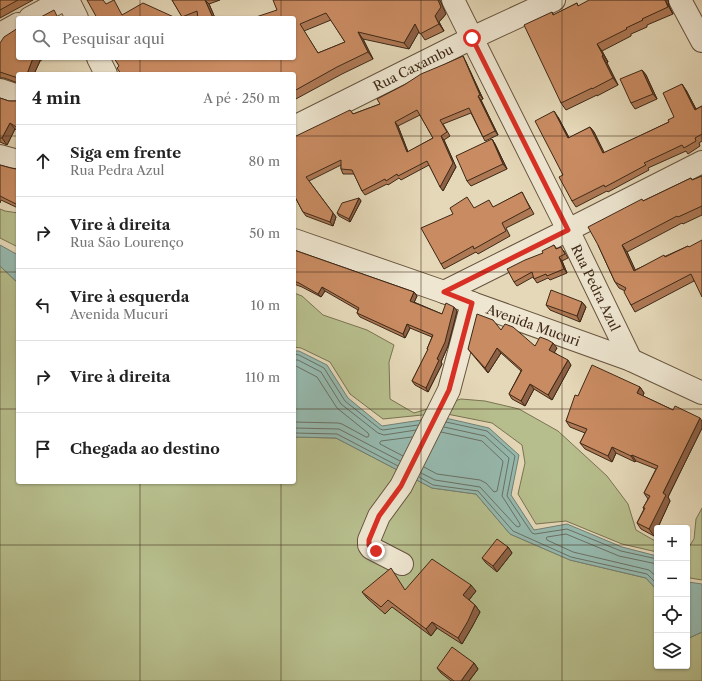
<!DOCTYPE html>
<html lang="pt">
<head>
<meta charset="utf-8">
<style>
  :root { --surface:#fff; --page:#f2f2f2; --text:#222; --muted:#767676; --line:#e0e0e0 }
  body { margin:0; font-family:"Libre Caslon Text",serif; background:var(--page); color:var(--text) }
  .controls { position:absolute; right:12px; bottom:12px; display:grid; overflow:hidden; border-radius:4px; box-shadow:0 1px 3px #0004 }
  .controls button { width:36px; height:36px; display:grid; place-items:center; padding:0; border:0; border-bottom:1px solid var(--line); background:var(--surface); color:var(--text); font:20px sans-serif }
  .stop { position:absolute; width:12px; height:12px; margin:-9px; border:3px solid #d93025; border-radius:50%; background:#fff }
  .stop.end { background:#d93025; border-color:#fff; box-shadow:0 1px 4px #0008 }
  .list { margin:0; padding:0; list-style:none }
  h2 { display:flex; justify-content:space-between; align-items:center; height:52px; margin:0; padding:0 16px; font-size:17px }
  h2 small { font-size:13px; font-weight:400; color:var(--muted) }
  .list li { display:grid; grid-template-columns:26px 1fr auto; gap:12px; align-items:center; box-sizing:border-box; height:72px; padding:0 16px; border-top:1px solid var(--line) }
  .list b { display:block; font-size:15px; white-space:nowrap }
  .list p { margin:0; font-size:13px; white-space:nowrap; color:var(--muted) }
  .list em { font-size:13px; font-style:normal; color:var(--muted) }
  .icon { flex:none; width:22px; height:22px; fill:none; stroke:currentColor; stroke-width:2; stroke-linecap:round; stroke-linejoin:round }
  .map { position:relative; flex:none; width:702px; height:681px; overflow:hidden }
  .search { position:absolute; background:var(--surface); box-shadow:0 1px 3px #0004; left:16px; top:16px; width:280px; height:44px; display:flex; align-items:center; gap:10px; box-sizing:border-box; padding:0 14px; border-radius:4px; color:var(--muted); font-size:15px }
  .panel { position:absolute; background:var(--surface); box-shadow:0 1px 3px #0004; left:16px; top:72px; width:280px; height:412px; border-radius:4px }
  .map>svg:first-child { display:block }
  .green { fill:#b7be8d; stroke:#7a7352 }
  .water { fill:#96bab0; stroke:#738073 }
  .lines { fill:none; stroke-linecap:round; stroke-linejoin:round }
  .shore { stroke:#6a7164; stroke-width:1 }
  .minor-casing { stroke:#68543f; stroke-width:24 }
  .minor { stroke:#eee6d1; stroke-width:22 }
  .wall { fill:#ad7854; stroke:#3e2817; fill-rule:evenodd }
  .shaded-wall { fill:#8d6145; stroke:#3e2817 }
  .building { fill:#c98b62; stroke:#3e2817; fill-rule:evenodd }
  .route { stroke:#d93025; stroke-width:5 }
  .grid { fill:none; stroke:#3e2817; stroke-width:1; stroke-opacity:0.55 }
  .labels { text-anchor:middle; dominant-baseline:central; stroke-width:3.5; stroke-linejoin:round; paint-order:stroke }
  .street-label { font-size:13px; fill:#3e2817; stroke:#eee6d1 }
</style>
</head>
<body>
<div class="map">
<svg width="702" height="681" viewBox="0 0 702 681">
  <rect width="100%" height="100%" fill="#e5d8b8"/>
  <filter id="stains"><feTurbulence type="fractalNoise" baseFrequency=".005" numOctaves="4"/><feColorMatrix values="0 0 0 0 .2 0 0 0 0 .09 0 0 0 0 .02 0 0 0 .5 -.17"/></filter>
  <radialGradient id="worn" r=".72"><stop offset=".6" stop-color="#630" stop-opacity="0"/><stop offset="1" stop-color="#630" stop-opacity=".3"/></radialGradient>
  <path class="green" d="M0,209L5,211L18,213V247L0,238Z
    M0,266L18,283V482H294V437L336,438L432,488L476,494L510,534L570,560L646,578L657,590V666H687V633L689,638L702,632V681H0Z
    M294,293L302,296L323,315L367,330L394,345L389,362L390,399L414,413L461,399L485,401L519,409L558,431L607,476L628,504L636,530L657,542V552L622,544L566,521L536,524L518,494L525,463L522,445L492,423L442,413L383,419L350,394L330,362L301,348L294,347Z
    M702,508V580L690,578L687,575V550L694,539L696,519Z"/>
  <path class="water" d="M0,245L18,255V283L0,266Z
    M294,351H299L327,365L348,398L382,426L441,417L489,428L519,455L511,495L534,530L567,524L622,547L657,556V590L646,578L570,560L510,534L476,494L432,488L336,438L294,437Z
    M687,581L688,582L702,584V632L689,638L687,633Z"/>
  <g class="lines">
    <path class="shore" d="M294,354L299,355L324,368L345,401L380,429L383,430L418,425
      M294,360H298L321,372L341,404L378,433L384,435L416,430
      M294,366H296L317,377L337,408L368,433L369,435L368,437H366L342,424L338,423L294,422
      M446,422L487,431L515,456L507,496L532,533L535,534L567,529L621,551L657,559
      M294,428L339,429L400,461
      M294,433L337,434L398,466
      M403,456L380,444V442L381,441L412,437
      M424,467L437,474L480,480L486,483L494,492L497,491L503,462L502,460L482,441L441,432
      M421,473L435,480L480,487L516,526L518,527L520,526V524L504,499L502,496L509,458L485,436L444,427
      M419,477L433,485L478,491L513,531L571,557L647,574L657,584
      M657,564L619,556L566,534L547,537L546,538L547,540L573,552L649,570L657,577"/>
    <defs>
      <g id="minor">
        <path d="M68,0L77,18"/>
        <path id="s1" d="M453,0L568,230L631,360"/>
        <path d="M680,0L702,41"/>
        <path d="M30,18L63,0"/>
        <path d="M0,34L18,24"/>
        <path d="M98,58L106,74"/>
        <path d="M0,90L18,96"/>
        <path id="s2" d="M294,127L472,38L554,0"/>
        <path d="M0,156L18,161"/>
        <path id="s3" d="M294,240L444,292L472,303L631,360L702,393"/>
        <path d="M444,292L568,230L702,162"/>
        <path d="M402,564L371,548L369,545V540L379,516L401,486L449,390L472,303"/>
      </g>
    </defs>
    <use href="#minor" class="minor-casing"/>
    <use href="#minor" class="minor"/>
  </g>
  <path class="wall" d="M0,0H33L0,18Z
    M172,0H220L209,4L215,18H183Z
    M668,0L669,6L673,14L647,25V27L631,34V36L602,51L608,62L607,63L618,85L597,96V95L566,110L561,103L552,12L554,15L577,3L578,6Z
    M277,10L446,14L439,22L444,31L425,40L419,31L409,49L363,39L373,59L342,74L294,100V58ZM331,20L345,42L318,53L304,31Z
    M0,43L18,58H45L40,61L34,74H18V83L4,78H0Z
    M465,60L483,99L481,100L498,135L485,141L471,113L443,124L450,136L444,140L456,167L443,191L429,165L401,180L399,178L388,185L387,184L365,195L362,191L354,174H343L341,169V165L309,181L336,217L333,226L306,216L303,212L294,195L350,110L353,114L380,104ZM420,115L433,138L408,152L398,126Z
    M642,70L646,75L657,99L635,109L631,103Z
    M686,90L696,109L702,106V141L699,143L700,146L688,154L686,151L648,168L649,170L608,192L607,191L576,207L572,201L563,175L558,117L569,138L590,127L594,132L604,153L669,122L674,117Z
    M0,98L9,101H18V131L15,129L7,145L0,142Z
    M492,139L495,144L507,169L471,186L467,181Z
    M0,165L11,168L18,169V208L1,200L0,203Z
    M702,176V215L683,224L682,223L627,252L635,270L688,246L694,281L635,312L631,305L625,291L619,288L615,282L598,245L643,201L691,178L692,180Z
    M522,192L525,198L534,214L506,228L510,236L478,254L476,252L444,269L441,264L475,208L494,207Z
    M359,198L361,201L350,222L339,216L337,213Z
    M554,245L556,248L564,251L568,258L562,261L567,273L550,280L548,278L537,283L533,277L517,286L514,282L543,253Z
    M294,250L414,292L417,296L414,302L442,314L457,311L448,346L441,362L442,364L428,392L415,385L412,381L428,350L427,349L432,337L410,328L405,338L360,317L357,313L358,310L325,291L321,297L302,287L294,284Z
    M582,302L586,307L580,322L550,310L546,305Z
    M501,330L535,346L557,348L554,352L571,365L552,400L534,389L525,406L512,399L509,394L521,371L501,353L488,373L472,354L468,349Z
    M640,387L644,393L643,396L673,410L702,421V428L668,497L670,501L654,536L641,529L637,523L644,509L643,508L648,499L644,493L656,469L636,461L635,462L616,453L612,462L585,449L580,443L585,433L570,427L566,421L578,396Z
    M508,547L512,553L497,572L486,563L482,558Z
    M406,590L476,591L469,600L475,605L480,612L472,627L462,644L437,628L431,636L392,607L385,614L367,598L362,592Z
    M474,663L478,669L469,681H451L441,673L437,668Z"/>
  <path class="shaded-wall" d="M205,0L209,4L215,18H213Z
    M438,0H440L446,14L439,22L444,31L439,24L435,16Z
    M665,0H668L669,6L673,14Z
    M415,24L420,30L409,49L404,43Z
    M358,32L363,39L373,59L368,52Z
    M597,44L602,51L608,62L603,55Z
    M463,56L465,60L483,99L480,95Z
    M602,56L607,63L618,85L613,78Z
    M33,58H38L40,61L34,74H27Z
    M642,70L646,75L657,99L653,94Z
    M682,84L686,90L699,115L695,110Z
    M478,96L481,100L498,135L495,131Z
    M554,111L558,117L572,143L568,138Z
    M395,122L398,126L410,157L407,152Z
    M10,123L15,129L7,145L2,138Z
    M590,127L594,132L607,158L603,153Z
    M441,136L444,140L456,167L443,191L440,187Z
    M492,139L495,144L507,169L503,164Z
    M359,198L361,201L350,222L349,219Z
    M333,213L336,217L333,226L330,222Z
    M622,245L627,252L639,278L634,271Z
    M559,257L562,261L567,273L564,269Z
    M322,287L325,291L321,297L318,294Z
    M414,292L417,296L413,305L410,301Z
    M582,302L586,307L580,322L577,316Z
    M454,307L457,311L448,346L441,362L442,364L428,392L426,388L437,359Z
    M407,324L410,328L405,338L403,334Z
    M553,343L557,348L553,355L549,350Z
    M497,348L501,353L488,373L485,368Z
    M568,360L571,365L552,400L548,395Z
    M530,384L534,389L525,406L521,401Z
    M640,387L644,393L641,400L637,393Z
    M700,418L702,421V428L668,497L670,501L654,536L649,529L663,493Z
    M612,447L616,453L612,462L608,456Z
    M632,455L636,461L635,462L631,456Z
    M508,547L512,553L497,572L493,566Z
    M471,585L476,591L468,601L463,595Z
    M475,605L480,612L472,627L462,644L458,638Z
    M432,622L437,628L431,636L426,629Z
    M474,663L478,669L469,681H461Z"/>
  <path class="building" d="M0,0H18L0,10Z
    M87,0H103L106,4L114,0L122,15L143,3L176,18H97Z
    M172,0H205L213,18H198L197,11L182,17Z
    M273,0H438L441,7L435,16L439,24L420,34L415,24L404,43L358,32L368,52L337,67L294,91V74H121L117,68L119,66L114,58H294V18H253L277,10ZM326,13L345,42L318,53L300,24Z
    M589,0H665L668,7L642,19L643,20L626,28L627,29L597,44L603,55L602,56L613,78L592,89V88L561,103L524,25L552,12L553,15L577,3L578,6Z
    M54,10L58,18H39Z
    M18,28V58H33L27,74H18V78L0,72V43L4,37Z
    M463,56L480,95L478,96L495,131L483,137L469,108L440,120L447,132L441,136L453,163L440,187L427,161L398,176L397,174L386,181L385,179L362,191L352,170L341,169V160L306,177L333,213L330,222L303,212L294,195V137L350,110L353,114L380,104L377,99L404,85L421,74L445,64ZM417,110L433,138L407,152L395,122Z
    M642,70L653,94L631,103L620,79Z
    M682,84L695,110L702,106V134L695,138L696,141L684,148L682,145L644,163L646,165L605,187L604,185L572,201L559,177L563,175L535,121L554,111L568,138L590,127L603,153L669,122L668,120L674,117L663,93Z
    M0,98L9,101H18V128L10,123L2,138H0Z
    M492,139L503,164L467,181L456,156Z
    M0,165L11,168L16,169H18V205L0,196Z
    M702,176V206L678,217L677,216L622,245L634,271L664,255L665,257L688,246L689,247L702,240V297L691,274L631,305L624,292L626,288L615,282L598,245L588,227L642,199L643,201L691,178L692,180Z
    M522,192L530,208L502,223L506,231L474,249L473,246L441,264L421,228L453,214L450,208L467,197L474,208L489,200L493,207Z
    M359,198L349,219L337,213L342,203Z
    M554,245L556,249L561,247L565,254L559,257L564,269L547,276L546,274L534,279L532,272L514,282L507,269L525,260L543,253L542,251Z
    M294,250L414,292L410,301L442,314L446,303L454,307L445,342L437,359L439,360L426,388L412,381L428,349H427L433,335L407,324L403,334L357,313L359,308L322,287L318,294L299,283L294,281Z
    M551,290L582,302L577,316L546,305Z
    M477,314L493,320L501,330L505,324L513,327L535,346L540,337L548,340L553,343L549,350L568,360L548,395L530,384L521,401L509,394L522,370L497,348L485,368L468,349Z
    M592,365L640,387L637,393L673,410L675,406L700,418L663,493L666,495L649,529L637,523L645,508H643L650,496L644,493L658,466L632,455L631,456L612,447L608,456L580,443L587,429L566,421L575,395L578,396Z
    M497,539L508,547L493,566L482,558Z
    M432,559L471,585L463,595L475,605L468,621L458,638L432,622L426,629L388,600L381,607L362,592L391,568L405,590Z
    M452,647L474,663L461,681H454L437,668Z"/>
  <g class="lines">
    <path class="route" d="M376,551L371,548L369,545V540L379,516L401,486L449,390L472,303L444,292L568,230L472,38"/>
  </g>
  <path class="grid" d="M140,0V18M281,0V18M421,0V681M562,0V681M140,58V74M281,58V74M0,136H18M294,136H702M0,272H18M294,272H702M0,409H18M294,409H702M140,482V681M281,482V681M0,545H657M687,545H702"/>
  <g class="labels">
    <g class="street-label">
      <text stroke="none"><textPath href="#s2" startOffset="133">Rua Caxambu</textPath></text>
      <text stroke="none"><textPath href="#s1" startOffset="321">Rua Pedra Azul</textPath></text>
      <text stroke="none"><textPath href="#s3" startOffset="254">Avenida Mucuri</textPath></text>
    </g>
  </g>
  <rect width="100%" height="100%" filter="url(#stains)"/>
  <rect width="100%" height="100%" fill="url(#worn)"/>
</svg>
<div class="controls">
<button>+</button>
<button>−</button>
<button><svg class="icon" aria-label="locate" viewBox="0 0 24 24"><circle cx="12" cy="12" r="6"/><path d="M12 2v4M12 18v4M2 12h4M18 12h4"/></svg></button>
<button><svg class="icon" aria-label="layers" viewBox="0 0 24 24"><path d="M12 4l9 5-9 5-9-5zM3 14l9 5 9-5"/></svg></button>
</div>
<div class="stop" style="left:472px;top:38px"></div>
<div class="stop end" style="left:376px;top:551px"></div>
<div class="search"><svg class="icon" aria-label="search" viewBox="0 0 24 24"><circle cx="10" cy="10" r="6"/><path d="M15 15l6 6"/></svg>Pesquisar aqui</div>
<section class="panel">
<h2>4 min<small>A pé · 250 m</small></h2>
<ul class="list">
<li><svg class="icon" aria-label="ahead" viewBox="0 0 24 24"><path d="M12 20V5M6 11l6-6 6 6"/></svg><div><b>Siga em frente</b><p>Rua Pedra Azul</p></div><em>80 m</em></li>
<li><svg class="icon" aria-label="right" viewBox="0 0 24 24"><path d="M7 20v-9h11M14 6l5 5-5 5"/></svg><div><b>Vire à direita</b><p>Rua São Lourenço</p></div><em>50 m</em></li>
<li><svg class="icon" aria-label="left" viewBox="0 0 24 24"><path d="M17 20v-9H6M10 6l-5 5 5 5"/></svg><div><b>Vire à esquerda</b><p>Avenida Mucuri</p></div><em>10 m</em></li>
<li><svg class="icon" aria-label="right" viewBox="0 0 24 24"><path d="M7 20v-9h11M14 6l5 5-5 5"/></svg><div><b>Vire à direita</b></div><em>110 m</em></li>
<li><svg class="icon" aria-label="arrive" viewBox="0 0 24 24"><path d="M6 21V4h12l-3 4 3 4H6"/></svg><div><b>Chegada ao destino</b></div></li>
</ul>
</section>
</div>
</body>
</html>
